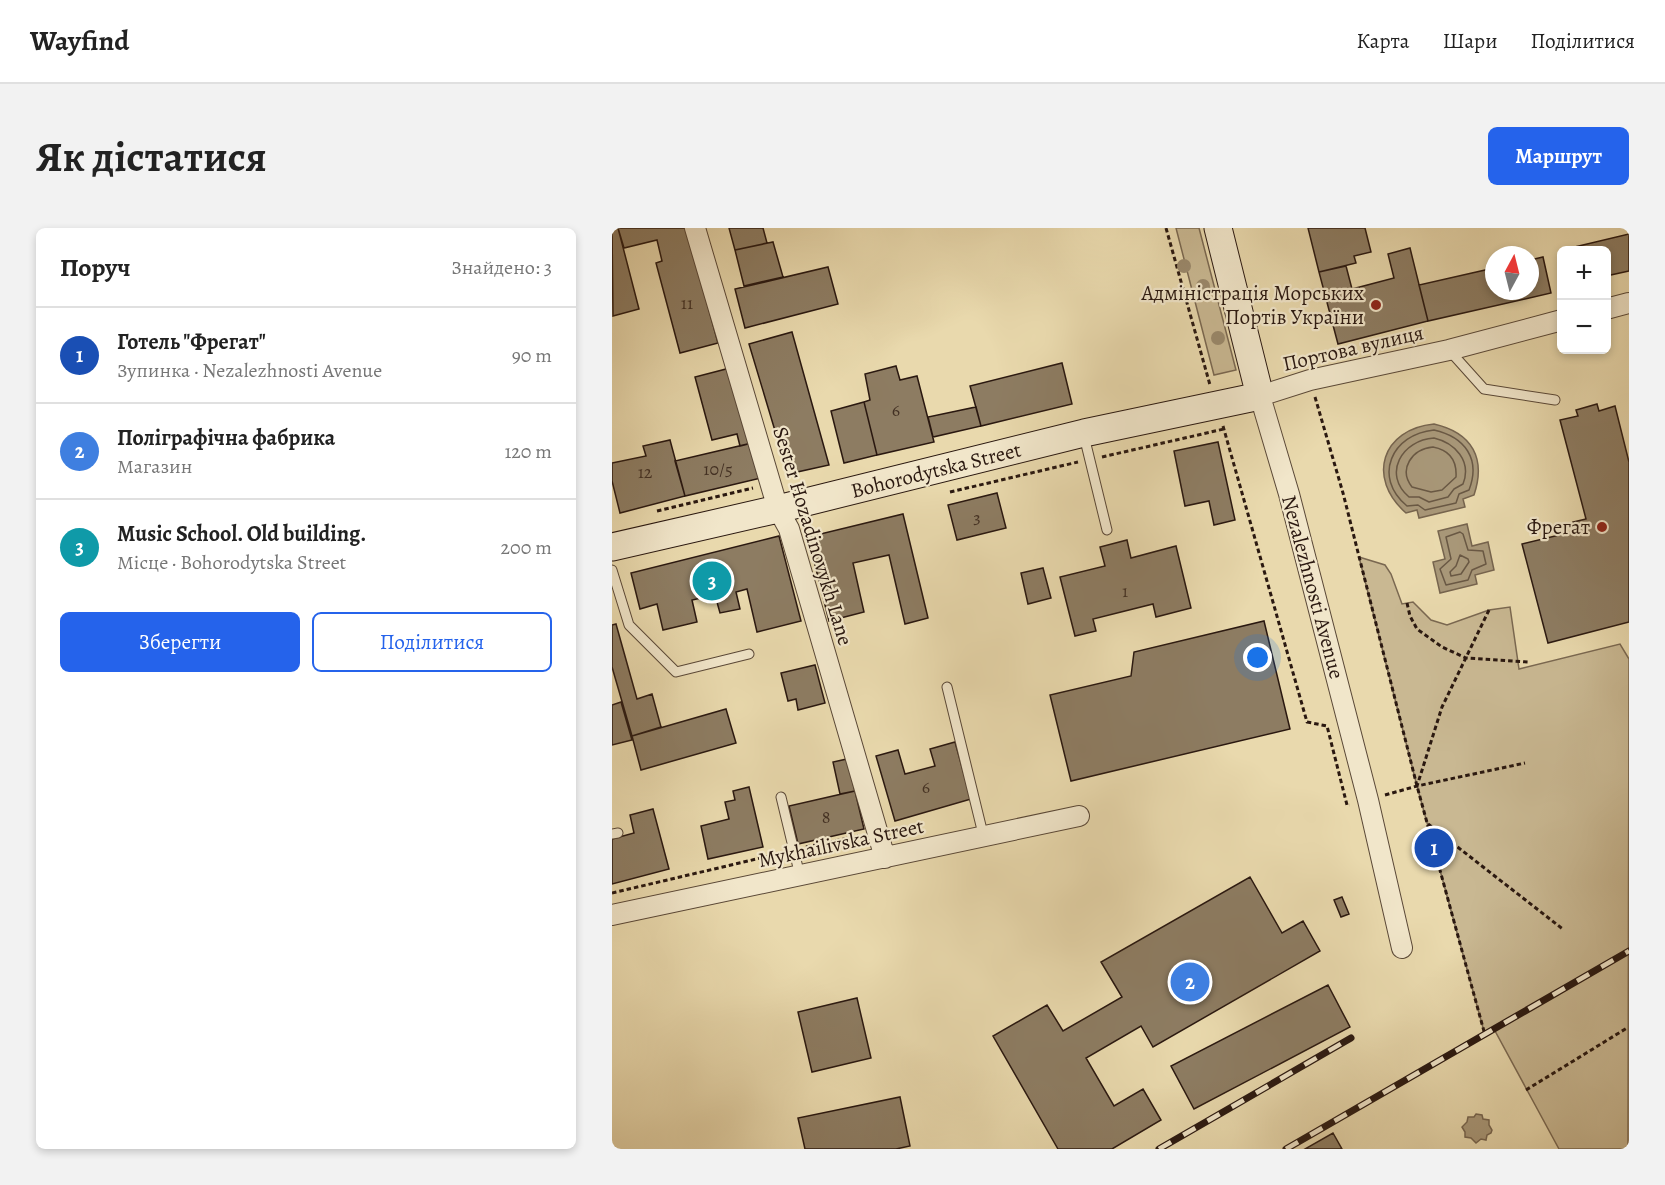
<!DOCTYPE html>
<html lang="uk">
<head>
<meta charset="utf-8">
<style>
  :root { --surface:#fff; --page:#f2f2f2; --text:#222; --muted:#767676; --line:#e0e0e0; --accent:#2563eb }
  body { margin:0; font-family:Alegreya,serif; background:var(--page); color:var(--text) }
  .controls { position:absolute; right:18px; top:18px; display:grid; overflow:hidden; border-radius:9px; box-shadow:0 3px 9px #0003 }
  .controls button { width:54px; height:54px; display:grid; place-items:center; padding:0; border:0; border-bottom:2px solid var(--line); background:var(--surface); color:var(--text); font:30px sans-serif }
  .compass { position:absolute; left:873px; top:18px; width:54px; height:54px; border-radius:50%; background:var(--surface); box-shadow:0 3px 9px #0003; rotate:7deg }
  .you { position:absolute; left:646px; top:430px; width:21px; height:21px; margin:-15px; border:4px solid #fff; border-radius:50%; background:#1a73e8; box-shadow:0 0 0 9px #1a73e833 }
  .badge { display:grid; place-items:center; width:39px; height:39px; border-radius:50%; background:var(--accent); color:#fff; font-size:20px; font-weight:700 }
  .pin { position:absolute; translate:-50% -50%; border:3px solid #fff; box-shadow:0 2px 6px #0006 }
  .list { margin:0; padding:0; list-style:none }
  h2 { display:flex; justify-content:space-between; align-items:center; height:78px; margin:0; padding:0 24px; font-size:26px }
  h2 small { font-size:20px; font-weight:400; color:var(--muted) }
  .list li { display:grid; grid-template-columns:39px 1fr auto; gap:18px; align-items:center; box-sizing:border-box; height:96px; padding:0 24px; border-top:2px solid var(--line) }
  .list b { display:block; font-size:22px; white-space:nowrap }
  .list p { margin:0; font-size:20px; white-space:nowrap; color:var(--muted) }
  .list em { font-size:20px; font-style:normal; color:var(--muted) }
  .actions { display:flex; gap:12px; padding:18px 24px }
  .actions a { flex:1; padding:14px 0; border:2px solid var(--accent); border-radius:9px; text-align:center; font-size:21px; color:var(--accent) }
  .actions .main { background:var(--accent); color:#fff }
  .map { position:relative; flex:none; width:1017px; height:921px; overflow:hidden; border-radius:9px }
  header { display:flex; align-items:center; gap:36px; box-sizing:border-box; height:84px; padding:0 30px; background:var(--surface); border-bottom:2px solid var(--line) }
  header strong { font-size:28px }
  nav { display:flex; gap:33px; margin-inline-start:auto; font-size:21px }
  .intro { display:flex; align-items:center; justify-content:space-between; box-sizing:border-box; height:144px; padding:0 36px }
  h1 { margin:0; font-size:42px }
  .button { padding:15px 27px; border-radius:9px; background:var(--accent); color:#fff; font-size:21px; font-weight:700 }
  main { display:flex; gap:36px; padding:0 36px }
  aside { flex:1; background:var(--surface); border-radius:9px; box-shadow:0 3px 9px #0003 }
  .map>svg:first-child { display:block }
  .green { fill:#c9b892; stroke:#7a6851; stroke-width:1.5 }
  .water { fill:#a89778; stroke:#76644e; stroke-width:1.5 }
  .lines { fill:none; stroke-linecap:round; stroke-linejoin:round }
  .shore { stroke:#695844; stroke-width:1.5 }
  .building { fill:#8d7c62; stroke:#2a1810; stroke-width:1.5 }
  .lane-casing { stroke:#5a4837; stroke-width:11 }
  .street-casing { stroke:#5a4837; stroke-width:22 }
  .secondary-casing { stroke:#2a1810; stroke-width:29 }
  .path { stroke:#2a1810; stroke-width:3; stroke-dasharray:4.5 3; stroke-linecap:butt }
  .lane { stroke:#f1e6ca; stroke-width:9 }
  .street { stroke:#f1e6ca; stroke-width:20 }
  .secondary { stroke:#f1e6ca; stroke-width:27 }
  .rail-casing { stroke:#2a1810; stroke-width:7 }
  .rail { stroke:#f1e6ca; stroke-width:4.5; stroke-dasharray:14; stroke-linecap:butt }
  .tree { fill:#9a896c }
  .poi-dot { fill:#8f2418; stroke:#f1e6ca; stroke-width:2 }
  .labels { text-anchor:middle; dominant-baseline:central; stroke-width:4.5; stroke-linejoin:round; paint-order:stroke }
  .number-label { font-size:18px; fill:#433124 }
  .poi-label { font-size:21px; fill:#2a1810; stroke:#f1e6ca; text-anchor:end }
  .street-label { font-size:21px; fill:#2a1810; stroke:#f1e6ca }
</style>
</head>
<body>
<header>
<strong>Wayfind</strong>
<nav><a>Карта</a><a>Шари</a><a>Поділитися</a></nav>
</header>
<div class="intro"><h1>Як дістатися</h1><a class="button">Маршрут</a></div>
<main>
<aside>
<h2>Поруч<small>Знайдено: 3</small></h2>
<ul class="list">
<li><span class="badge" style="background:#1a4fb4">1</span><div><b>Готель &quot;Фрегат&quot;</b><p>Зупинка · Nezalezhnosti Avenue</p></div><em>90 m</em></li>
<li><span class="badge" style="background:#3f7fe0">2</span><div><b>Поліграфічна фабрика</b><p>Магазин</p></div><em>120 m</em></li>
<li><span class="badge" style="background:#0f9aa8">3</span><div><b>Music School. Old building.</b><p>Місце · Bohorodytska Street</p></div><em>200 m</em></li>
</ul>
<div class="actions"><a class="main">Зберегти</a><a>Поділитися</a></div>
</aside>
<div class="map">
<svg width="1017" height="921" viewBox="0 0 1017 921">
  <rect width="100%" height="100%" fill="#e9d9ad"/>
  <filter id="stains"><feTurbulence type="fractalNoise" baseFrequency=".00333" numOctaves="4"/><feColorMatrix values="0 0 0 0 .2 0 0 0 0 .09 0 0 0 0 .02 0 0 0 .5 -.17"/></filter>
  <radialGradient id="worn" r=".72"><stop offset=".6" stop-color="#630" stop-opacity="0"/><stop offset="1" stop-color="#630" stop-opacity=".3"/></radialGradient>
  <path class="green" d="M564,0H587L624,142L602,147Z
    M747,329L773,337L779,346L790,376L801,374L819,392L835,397L877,382L898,379L907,441L1008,416L1017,431L1016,921H947L883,803L873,807L805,558Z"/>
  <path class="water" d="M822,196C861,205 874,231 862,267L851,271L853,279L807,290L805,282L794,285C754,250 770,201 822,196Z
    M855,296L860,318L876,314L882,342L863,347L865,356L828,365L821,334L833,331L826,303Z
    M864,886L870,887L871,891L877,892V897L880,902L879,905L875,907L874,912L869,911L864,915L859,910L853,909V904L850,899L855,894L856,889H862Z"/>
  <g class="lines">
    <path class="shore" d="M822,202C853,209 869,231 857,262L847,266L844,275L813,282L806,277L795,278C760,249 780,206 822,202Z
      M822,210C843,215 860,233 851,256L842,261L836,269L817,274L807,269H797C770,246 790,212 822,210Z
      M821,219C837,222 845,232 844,249L830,262L819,264L800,259C786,241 800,221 821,219Z
      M848,304L851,306L856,322L871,323L874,336L860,342L856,352L834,357L828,341L839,331L834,309Z
      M848,327L856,331L857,334L849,346L839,348L838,344L844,338Z"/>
  </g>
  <path class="building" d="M0,0H6L27,81L1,88Z
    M6,0H75L106,115L68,125L44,35L50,33L45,12L12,20Z
    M117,0H151L155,15L123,22Z
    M696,0H753L759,24L742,28L744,35L707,44Z
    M1017,6V43L994,48V22H950Z
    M161,14L171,49L132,58L123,22Z
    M798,20L816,93L726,116L707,44L734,38L740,61L782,50L776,26Z
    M931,29L939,65L816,93L807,57L882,40V63H918V32Z
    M216,39L226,76L133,100L123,61Z
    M180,104L217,237L176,246L137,116Z
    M450,135L460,176L369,198L358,158Z
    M284,138L288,152L305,148L322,214L265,227L252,174L258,172L253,146Z
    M118,140L140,215L128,218L125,206L100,212L83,149Z
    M252,174L265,227L232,235L219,183Z
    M985,176L987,183L1003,178L1017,234V394L936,415L910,316L964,303L961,294L974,291L948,192L966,188L964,182Z
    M364,179L369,198L321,209L316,189Z
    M58,212L73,268L8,285L0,253V235L34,228L31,218Z
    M606,214L623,292L602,297L597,273L573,278L562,223Z
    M140,215L149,250L73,268L63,233Z
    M385,265L394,300L345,312L336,277Z
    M291,286L316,390L293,396L277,327L241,335L252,384L217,393L196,309Z
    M167,308L189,393L145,404L135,361L124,364L128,381L108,385L103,367L80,372L85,394L51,402L45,376L28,381L19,345Z
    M515,312L519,330L564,318L579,380L544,389L541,376L481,391L484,403L463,408L448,349L493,338L488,319Z
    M431,340L439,370L416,376L409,345Z
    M652,393L678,501L459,553L438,467L519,448L522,424Z
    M4,396L25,471L40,466L49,499L20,508L0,439V397Z
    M203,437L213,475L186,482L184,471L176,473L169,445Z
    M9,474L20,512L0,517V477Z
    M114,481L124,515L29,542L20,508Z
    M343,514L359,571L283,593L264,528L286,522L293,546L323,538L318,521Z
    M235,531L243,563L228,566L221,534Z
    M137,559L151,619L96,631L89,598L117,591L113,574L123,572L121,563Z
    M243,563L252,601L186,616L177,578Z
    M41,581L57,641L0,656V611L22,605L18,587Z
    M638,649L670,705L691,693L708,723L541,819L529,798L474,830L502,878L531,861L549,892L500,921H446L381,808L435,777L451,803L510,769L489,734Z
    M730,669L737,686L729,689L722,672Z
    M716,757L738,799L582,881L559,838Z
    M245,770L259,830L200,844L186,784Z
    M288,869L298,918L284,921H193L186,890Z
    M721,905L730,921H693Z"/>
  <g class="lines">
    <defs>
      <path id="lane" d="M837,122L872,161L943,172
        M472,208L495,302
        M0,342L17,397L64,444L137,426
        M335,459L372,610
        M169,569L188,648
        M0,606L6,605"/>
      <path id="street" d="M83,0L166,281L177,301L273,630
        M994,81L1017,75
        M0,687L467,588
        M790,720L756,572L677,266L648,168L698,152L837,122L950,92"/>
      <path id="secondary" d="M0,319L166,281L472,205L648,168L606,0"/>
    </defs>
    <use href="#lane" class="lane-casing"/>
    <use href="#street" class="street-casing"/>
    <use href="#secondary" class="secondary-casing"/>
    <path class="path" d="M554,0L598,157
      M703,169L731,265L805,558L873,807
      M611,198L695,494L715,498L735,577H738
      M490,229L612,201
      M338,264L466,234
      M45,283L141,260
      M795,375L798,388L805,401L830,419L854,430L916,434
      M877,382L830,479L805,558L913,535
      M773,567L805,558
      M816,596L952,702
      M194,619L246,608
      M0,665L170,625
      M914,862L1015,800"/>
    <use href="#lane" class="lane"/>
    <use href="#street" class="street"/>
    <use href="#secondary" class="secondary"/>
    <defs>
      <path id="rail" d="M547,921L739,810
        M674,921L1017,723"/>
    </defs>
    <use href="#rail" class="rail-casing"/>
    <use href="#rail" class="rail"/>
  </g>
  <g class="tree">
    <circle cx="572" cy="38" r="7"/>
    <circle cx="591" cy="58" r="7"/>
    <circle cx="606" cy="110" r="7"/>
  </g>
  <g class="poi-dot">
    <circle cx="764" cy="77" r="6"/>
    <circle cx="990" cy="299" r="6"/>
  </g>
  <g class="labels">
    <g class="number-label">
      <text x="75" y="75">11</text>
      <text x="284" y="182">6</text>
      <text x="106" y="241">10/5</text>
      <text x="33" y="244">12</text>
      <text x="365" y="289">3</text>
      <text x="513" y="363">1</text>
      <text x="314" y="559">6</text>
      <text x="214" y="589">8</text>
    </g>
    <g class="poi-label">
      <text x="752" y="65">Адміністрація Морських<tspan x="752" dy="24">Портів України</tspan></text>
      <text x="978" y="299">Фрегат</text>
    </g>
    <g class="street-label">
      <text transform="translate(741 120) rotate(-13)">Портова вулиця</text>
      <text transform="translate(324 242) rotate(-14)">Bohorodytska Street</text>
      <text transform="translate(201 308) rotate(73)">Sester Hozadinovykh Lane</text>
      <text transform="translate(701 359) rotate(75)">Nezalezhnosti Avenue</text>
      <text transform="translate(229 615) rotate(-12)">Mykhailivska Street</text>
    </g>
  </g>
  <rect width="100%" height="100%" filter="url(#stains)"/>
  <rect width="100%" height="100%" fill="url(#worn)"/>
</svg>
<div class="controls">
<button>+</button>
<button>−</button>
</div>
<svg class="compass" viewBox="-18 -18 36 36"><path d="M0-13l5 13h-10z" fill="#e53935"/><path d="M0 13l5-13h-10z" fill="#767676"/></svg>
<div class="you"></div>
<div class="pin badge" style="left:822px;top:620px;background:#1a4fb4">1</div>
<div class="pin badge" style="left:578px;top:754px;background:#3f7fe0">2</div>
<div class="pin badge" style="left:100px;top:353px;background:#0f9aa8">3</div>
</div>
</main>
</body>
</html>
